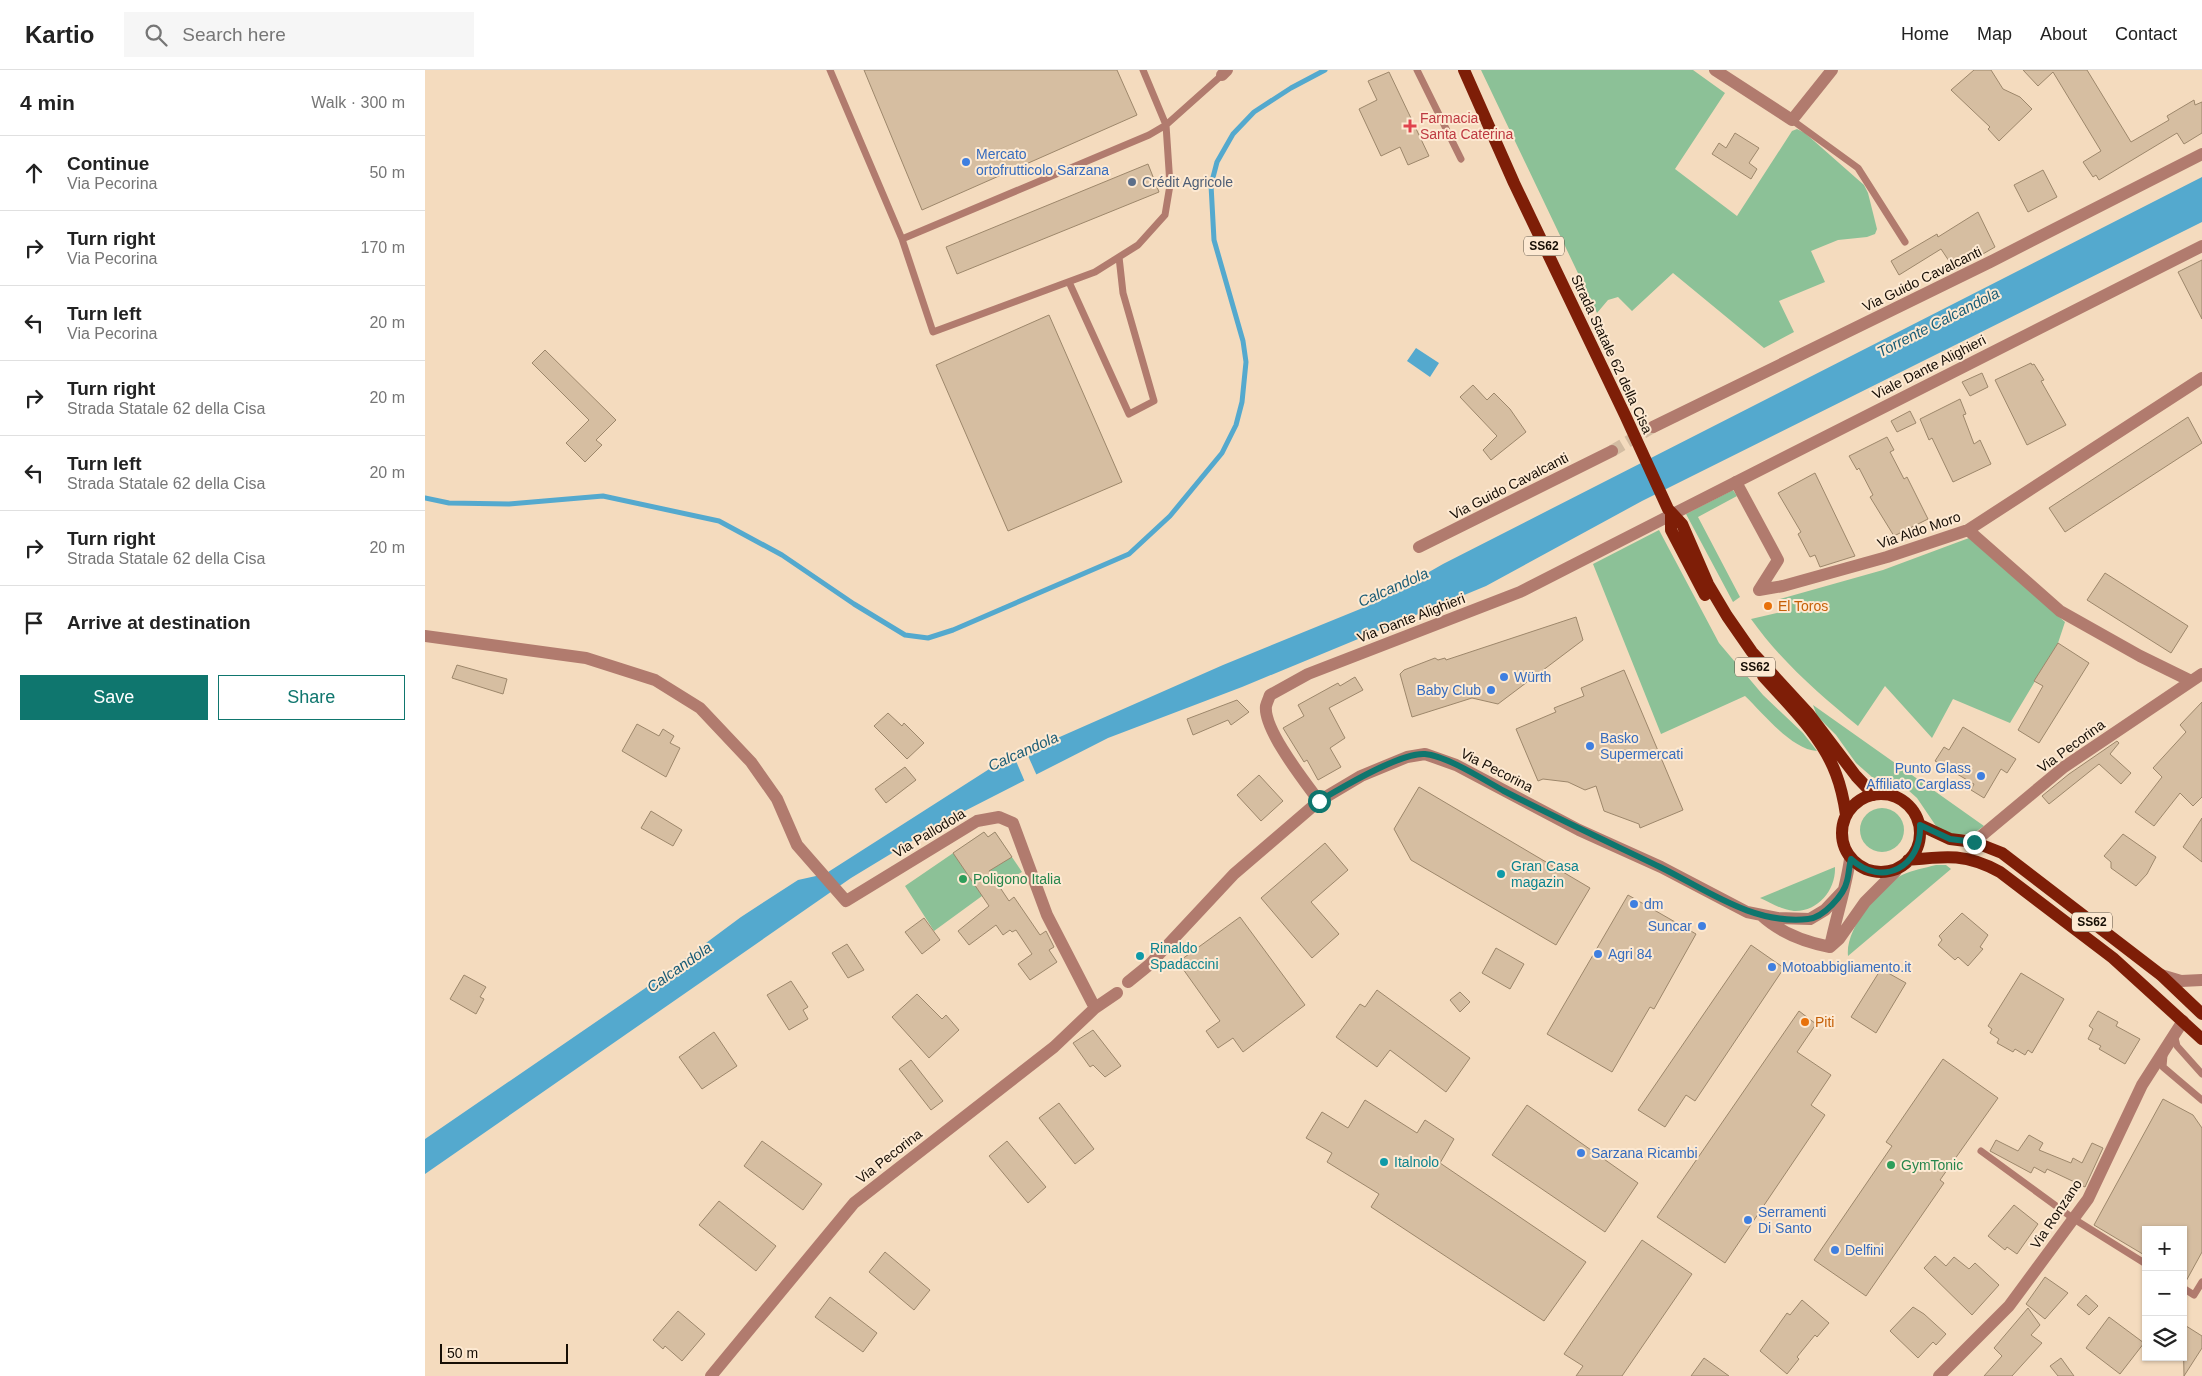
<!DOCTYPE html>
<html lang="en">
<head>
<meta charset="utf-8">
<style>
  :root { --surface:#fff; --page:#f6f6f6; --text:#222; --muted:#767676; --line:#e0e0e0; --accent:#0f766e }
  body { margin:0; font-family:Helvetica,sans-serif; background:var(--page); color:var(--text) }
  .controls { position:absolute; right:15px; bottom:15px; display:grid; overflow:hidden; border-radius:0px; box-shadow:0 1px 4px #0004 }
  .controls button { width:45px; height:45px; display:grid; place-items:center; padding:0; border:0; border-bottom:1px solid var(--line); background:var(--surface); color:var(--text); font:25px sans-serif }
  .scale { position:absolute; left:15px; bottom:12px; width:128px; box-sizing:border-box; padding-left:5px; border:2px solid #160e05; border-top:0; font-size:14px; line-height:18px; white-space:nowrap; color:#160e05; -webkit-text-stroke:4px #fde9d2; paint-order:stroke }
  .stop { position:absolute; width:15px; height:15px; margin:-11px; border:4px solid #0f766e; border-radius:50%; background:#fff }
  .stop.end { background:#0f766e; border-color:#fff; box-shadow:0 1px 5px #0008 }
  .list { margin:0; padding:0; list-style:none }
  h2 { display:flex; justify-content:space-between; align-items:center; height:65px; margin:0; padding:0 20px; font-size:21px }
  h2 small { font-size:16px; font-weight:400; color:var(--muted) }
  .list li { display:grid; grid-template-columns:32px 1fr auto; gap:15px; align-items:center; box-sizing:border-box; height:75px; padding:0 20px; border-top:1px solid var(--line) }
  .list b { display:block; font-size:19px; white-space:nowrap }
  .list p { margin:0; font-size:16px; white-space:nowrap; color:var(--muted) }
  .list em { font-size:16px; font-style:normal; color:var(--muted) }
  .actions { display:flex; gap:10px; padding:15px 20px }
  .actions a { flex:1; padding:11px 0; border:1px solid var(--accent); border-radius:0px; text-align:center; font-size:18px; color:var(--accent) }
  .actions .main { background:var(--accent); color:#fff }
  .icon { flex:none; width:28px; height:28px; fill:none; stroke:currentColor; stroke-width:2; stroke-linecap:round; stroke-linejoin:round }
  .map { position:relative; flex:none; width:1777px; height:1306px; overflow:hidden }
  header { display:flex; align-items:center; gap:30px; box-sizing:border-box; height:70px; padding:0 25px; background:var(--surface); border-bottom:1px solid var(--line) }
  header strong { font-size:24px }
  nav { display:flex; gap:28px; margin-inline-start:auto; font-size:18px }
  .search { width:350px; height:45px; background:var(--page); display:flex; align-items:center; gap:12px; box-sizing:border-box; padding:0 18px; border-radius:0px; color:var(--muted); font-size:19px }
  main { display:flex }
  aside { flex:1; background:var(--surface) }
  .map>svg:first-child { display:block }
  .green { fill:#8cc197 }
  .water { fill:#54a9ce }
  .pier { fill:#f4dbbe }
  .lines { fill:none; stroke-linecap:round; stroke-linejoin:round }
  .stream { stroke:#54a9ce; stroke-width:5 }
  .building { fill:#d6bea1; stroke:#9d876b }
  .minor-tunnel { stroke:#d3bca2; stroke-width:12; stroke-dasharray:12 6; stroke-linecap:butt }
  .service { stroke:#b17b6e; stroke-width:7 }
  .minor { stroke:#b17b6e; stroke-width:12 }
  .tertiary { stroke:#b17b6e; stroke-width:12 }
  .primary { stroke:#7e1e07; stroke-width:12 }
  .route { stroke:#0f766e; stroke-width:6 }
  .health-dot { fill:#e0444e; stroke:#fde9d2; stroke-width:2 }
  .shop-dot { fill:#3f7fe0; stroke:#fde9d2; stroke-width:2 }
  .service-dot { fill:#5c6f8a; stroke:#fde9d2; stroke-width:2 }
  .food-dot { fill:#e8710a; stroke:#fde9d2; stroke-width:2 }
  .culture-dot { fill:#0f9aa8; stroke:#fde9d2; stroke-width:2 }
  .leisure-dot { fill:#2e9e5b; stroke:#fde9d2; stroke-width:2 }
  .labels { text-anchor:middle; dominant-baseline:central; stroke-width:4; stroke-linejoin:round; paint-order:stroke }
  .shield { fill:#fde9d2; stroke:#5b5042; stroke-width:1 }
  .shield-label { font-size:12px; font-weight:bold; fill:#160e05 }
  .health-label { font-size:14px; fill:#be3a42; stroke:#fde9d2; text-anchor:start }
  .shop-label { font-size:14px; fill:#366cbe; stroke:#fde9d2; text-anchor:start }
  .service-label { font-size:14px; fill:#4e5e75; stroke:#fde9d2; text-anchor:start }
  .street-label { font-size:14px; fill:#160e05; stroke:#fde9d2 }
  .food-label { font-size:14px; fill:#c56008; stroke:#fde9d2; text-anchor:start }
  .culture-label { font-size:14px; fill:#0d838f; stroke:#fde9d2; text-anchor:start }
  .leisure-label { font-size:14px; fill:#27864d; stroke:#fde9d2; text-anchor:start }
  .water-label { font-size:15px; font-style:italic; fill:#1a5c76; stroke:#fde9d2 }
</style>
</head>
<body>
<header>
<strong>Kartio</strong>
<div class="search"><svg class="icon" aria-label="search" viewBox="0 0 24 24"><circle cx="10" cy="10" r="6"/><path d="M15 15l6 6"/></svg>Search here</div>
<nav><a>Home</a><a>Map</a><a>About</a><a>Contact</a></nav>
</header>
<main>
<aside>
<h2>4 min<small>Walk · 300 m</small></h2>
<ul class="list">
<li><svg class="icon" aria-label="ahead" viewBox="0 0 24 24"><path d="M12 20V5M6 11l6-6 6 6"/></svg><div><b>Continue</b><p>Via Pecorina</p></div><em>50 m</em></li>
<li><svg class="icon" aria-label="right" viewBox="0 0 24 24"><path d="M7 20v-9h11M14 6l5 5-5 5"/></svg><div><b>Turn right</b><p>Via Pecorina</p></div><em>170 m</em></li>
<li><svg class="icon" aria-label="left" viewBox="0 0 24 24"><path d="M17 20v-9H6M10 6l-5 5 5 5"/></svg><div><b>Turn left</b><p>Via Pecorina</p></div><em>20 m</em></li>
<li><svg class="icon" aria-label="right" viewBox="0 0 24 24"><path d="M7 20v-9h11M14 6l5 5-5 5"/></svg><div><b>Turn right</b><p>Strada Statale 62 della Cisa</p></div><em>20 m</em></li>
<li><svg class="icon" aria-label="left" viewBox="0 0 24 24"><path d="M17 20v-9H6M10 6l-5 5 5 5"/></svg><div><b>Turn left</b><p>Strada Statale 62 della Cisa</p></div><em>20 m</em></li>
<li><svg class="icon" aria-label="right" viewBox="0 0 24 24"><path d="M7 20v-9h11M14 6l5 5-5 5"/></svg><div><b>Turn right</b><p>Strada Statale 62 della Cisa</p></div><em>20 m</em></li>
<li><svg class="icon" aria-label="arrive" viewBox="0 0 24 24"><path d="M6 21V4h12l-3 4 3 4H6"/></svg><div><b>Arrive at destination</b></div></li>
</ul>
<div class="actions"><a class="main">Save</a><a>Share</a></div>
</aside>
<div class="map">
<svg width="1777" height="1306" viewBox="0 0 1777 1306">
  <rect width="100%" height="100%" fill="#f4dbbe"/>
  <path class="green" d="M1056,0H1268L1300,23L1250,99L1312,146L1367,61L1372,59L1380,63L1439,115L1443,123L1452,159L1450,164L1442,167L1413,170L1386,181L1400,212L1354,231L1369,262L1339,278L1248,203L1207,241L1193,227L1183,230L1172,243Z
    M1308,420L1312,426L1273,447L1315,527L1308,532L1261,444Z
    M1234,460L1294,573L1338,625L1378,663L1392,681C1366,679 1338,643 1320,626L1236,664L1168,494Z
    M1544,468L1640,552L1633,573L1585,653L1528,629L1507,668L1460,616L1433,656C1393,623 1356,591 1326,549L1356,542L1355,529L1458,500Z
    M1388,635L1559,756L1549,763L1536,765L1523,764L1511,756L1492,728L1483,720L1447,707L1431,693L1411,665L1392,646Z
    M1435 760a22 22 0 1 1 44 0a22 22 0 1 1-44 0Z
    M559,762L563,767L570,762L597,802L557,826L509,861L480,816Z
    M1511,795H1521L1526,799L1423,886C1420,859 1454,817 1477,805C1488,800 1499,798 1511,795Z
    M1410,797C1411,820 1393,842 1369,841C1357,840 1346,833 1335,828Z"/>
  <path class="water" d="M1777,107V152L1217,431L1061,516L817,617L683,668L520,751L426,808L0,1104V1069L219,919L316,847L373,810L400,804L569,696L798,595L950,533L1018,494Z
    M991,278L1014,293L1005,307L982,291Z"/>
  <path class="pier" d="M600,679L612,706L600,712L588,684Z"/>
  <g class="lines">
    <path class="stream" d="M0,428L24,433L84,434L178,426L294,451L357,485L429,534L480,565L503,568L528,560L704,484L745,446L797,383L811,355L817,332L821,292L818,271L789,170L786,115L792,92L808,64L829,42L866,18L900,0"/>
  </g>
  <path class="building" d="M439,0H692L712,45L497,140Z
    M1549,0H1566L1578,19L1595,27L1607,39L1574,71L1563,59L1565,57L1526,20Z
    M1598,0H1662L1706,72L1744,50L1742,46L1769,30L1770,35L1777,32V63L1759,74L1752,63L1674,110L1671,105L1668,107L1658,92L1676,81L1628,2L1613,16Z
    M964,2L1004,86L983,95L975,77L956,86L934,39L952,30L943,11Z
    M1310,63L1334,78L1324,93L1332,99L1326,109L1287,84L1294,73L1301,78Z
    M723,94L734,122L532,204L521,177Z
    M1618,100L1632,127L1603,142L1589,115Z
    M1553,142L1570,177L1530,200L1516,179L1474,205L1466,191L1512,164L1513,167Z
    M1777,190V249L1753,202Z
    M624,245L697,412L583,461L511,295Z
    M120,280L191,350L171,370L177,375L160,392L141,373L164,350L107,293Z
    M1606,293L1607,295L1609,294L1619,310L1616,311L1641,355L1602,375L1570,310Z
    M1557,303L1563,317L1545,326L1537,312Z
    M1048,315L1062,330L1069,323L1085,339L1101,362L1066,390L1058,380L1072,366L1035,327Z
    M1535,329L1541,344L1538,345L1549,374L1555,370L1566,394L1528,412L1507,368L1504,370L1495,349Z
    M1485,341L1491,353L1472,362L1466,351Z
    M1763,347L1777,373L1640,462L1624,438Z
    M1462,367L1469,380L1465,382L1479,409L1482,407L1503,449L1469,466L1445,427L1448,425L1434,398L1432,400L1424,386Z
    M1390,403L1430,486L1395,497L1390,485L1385,487L1373,464L1376,462L1353,423Z
    M1680,503L1763,556L1746,583L1662,530Z
    M1151,547L1158,570L1073,634L1047,628L987,647L975,604L979,600L1010,588L1013,590L1020,588L1021,590Z
    M1633,573L1664,593L1614,673L1593,660L1618,616L1609,611Z
    M32,595L82,609L78,624L27,608Z
    M1199,600L1258,740L1215,758L1214,754L1179,741L1171,716L1160,720L1143,712L1118,709L1113,711L1091,659L1131,642L1129,638L1159,626L1156,618Z
    M930,607L938,620L904,638L920,668L905,678L916,697L893,710L882,690L879,692L858,658L879,646L873,635L913,613L915,616Z
    M812,630L824,642L806,655L803,650L768,665L762,649Z
    M1777,632V727L1768,736L1755,723L1729,756L1710,742L1737,707L1728,698L1761,662L1755,655Z
    M463,643L477,656L479,653L499,673L482,689L449,656Z
    M212,654L234,666L238,659L249,666L245,673L255,678L241,707L197,681Z
    M1538,657L1591,689L1582,703L1576,699L1559,728L1546,720L1549,714L1510,691L1519,677L1524,680Z
    M1692,671L1694,673L1685,684L1706,703L1696,714L1674,694L1624,734L1617,726L1644,704Z
    M480,697L491,710L461,733L450,719Z
    M834,705L858,731L836,751L812,725Z
    M994,717L1165,818L1131,875L986,790L969,759Z
    M226,741L257,760L248,776L216,758Z
    M1777,748V792L1758,777Z
    M559,762L563,767L570,762L587,787L564,801L584,831L589,827L615,865L621,861L629,877L624,880L632,892L605,910L593,894L607,884L591,860L587,862L585,860L578,865L571,855L544,875L533,861L564,836L528,783Z
    M1698,764L1731,787L1722,804L1711,816L1686,798V792L1679,786Z
    M900,773L923,800L886,832L914,864L887,888L836,828Z
    M1203,825L1271,864L1229,939L1225,937L1187,1002L1122,964Z
    M1537,843L1563,865L1555,877L1558,879L1543,896L1533,887L1530,890L1513,875L1517,870L1514,866Z
    M815,847L880,935L818,982L808,968L793,978L781,961L795,951L753,892Z
    M499,848L515,870L497,884L480,862Z
    M422,874L439,900L423,908L407,883Z
    M1326,875L1359,898L1270,1031L1261,1025L1240,1057L1213,1040Z
    M1071,878L1099,894L1085,919L1057,903Z
    M1456,899L1481,913L1451,963L1426,947Z
    M1596,903L1639,929L1607,983L1603,980L1600,985L1590,979L1588,982L1572,973L1574,969L1565,963L1567,959L1563,956Z
    M39,905L61,917L55,927L59,929L51,944L25,929Z
    M366,911L383,937L378,940L383,949L364,960L342,925Z
    M952,920L1045,988L1021,1022L965,980L952,997L911,967L935,934L940,937Z
    M1035,922L1045,932L1035,942L1025,930Z
    M492,924L517,949L521,945L534,960L504,988L467,947Z
    M1374,941L1391,954L1372,982L1406,1005L1386,1035L1400,1045L1300,1193L1232,1147Z
    M1673,941L1693,952L1691,956L1715,969L1700,994L1674,979L1676,976L1663,969L1668,959L1664,956Z
    M668,960L696,996L680,1007L668,995L665,997L648,973Z
    M289,962L312,996L277,1019L254,987Z
    M1518,989L1573,1028L1515,1110L1519,1113L1441,1226L1389,1190L1467,1076L1461,1072Z
    M486,990L518,1031L506,1040L474,999Z
    M1738,1029L1768,1045L1777,1058V1182L1760,1213L1758,1160H1721V1186L1669,1155Z
    M940,1030L992,1063L1000,1050L1029,1069L1015,1093L1161,1192L1119,1251L946,1137L954,1124L902,1092L907,1083L881,1068L897,1042L923,1058Z
    M634,1033L669,1079L650,1094L614,1048Z
    M1102,1035L1213,1113L1180,1162L1067,1085Z
    M1604,1065L1618,1073L1614,1080L1646,1093L1648,1088L1657,1093L1667,1073L1678,1078L1660,1117L1622,1099L1620,1103L1609,1097L1606,1103L1565,1081L1571,1070L1593,1081Z
    M337,1071L397,1114L378,1140L319,1096Z
    M582,1071L621,1117L603,1133L564,1086Z
    M294,1131L351,1176L331,1201L274,1155Z
    M1589,1135L1613,1154L1592,1184L1582,1177L1580,1180L1563,1166Z
    M1217,1170L1267,1204L1197,1306H1151L1158,1296L1139,1284Z
    M460,1182L505,1220L489,1240L444,1202Z
    M1510,1186L1521,1196L1529,1187L1544,1199L1550,1193L1574,1215L1547,1245L1499,1198Z
    M1620,1207L1643,1223L1620,1249L1601,1234Z
    M1661,1225L1673,1236L1664,1245L1652,1235Z
    M405,1227L452,1263L438,1282L390,1247Z
    M1377,1230L1404,1253L1392,1267L1390,1265L1372,1287L1374,1289L1362,1304L1335,1281L1362,1243L1365,1245Z
    M1488,1237L1499,1244L1521,1264L1511,1275L1508,1272L1493,1288L1465,1261Z
    M1603,1238L1615,1255L1606,1265L1617,1273L1587,1306H1559L1577,1286L1569,1278Z
    M253,1241L280,1264L257,1291L240,1276L238,1279L228,1270Z
    M1684,1247L1719,1273L1695,1304L1661,1278Z
    M1758,1254L1777,1266V1278L1759,1306Z
    M1279,1288L1304,1306H1266Z
    M1636,1288L1649,1306H1633L1625,1296Z"/>
  <g class="lines">
    <path class="minor-tunnel" d="M1187,381L1228,357"/>
    <path class="service" d="M405,0L477,169L508,262L670,202L713,175L740,145L745,115L741,55L718,0
      M992,0L1036,89
      M1367,50L1433,98L1480,172
      M477,169L724,65L741,55L797,5
      M644,212L704,344L729,331L698,223L694,187
      M1749,964L1752,976L1777,1004
      M1739,985L1738,997L1777,1030
      M1556,1081L1649,1149L1721,1194
      M1758,1218L1769,1225L1777,1212"/>
    <path class="minor" d="M1290,0L1367,50L1407,0
      M797,5L802,0
      M1228,357L1565,192L1777,84
      M1311,412L1353,490L1334,520
      M1543,460L1635,541L1715,586L1766,611
      M994,477L1187,381
      M1334,520L1358,516L1462,487L1543,460L1777,308
      M0,566L161,588L230,610L275,638L326,692L352,729L372,775L421,831L552,751L574,747L588,753L622,845L670,938
      M894,731C880,712 838,659 841,636C842,632 844,628 845,625L883,604L1095,522L1246,445
      M1549,772L1639,697L1777,604
      M1736,905L1756,911L1777,910
      M286,1306L429,1133L629,977L670,938L692,923
      M1514,1306L1584,1236L1663,1129L1717,1015L1758,951"/>
    <path class="tertiary" d="M1246,445L1777,176
      M1336,845C1355,863 1380,872 1405,877L1414,869L1440,832L1471,801
      M1405,877C1411,847 1421,818 1425,789
      M703,912L724,895L809,804L894,731L936,706L982,687L1000,684L1031,695L1154,760L1236,797L1322,842L1352,848L1385,849L1400,840L1418,821"/>
    <path class="primary" d="M1039,0L1089,113L1200,345L1243,439L1257,454L1283,514L1302,546L1327,582L1384,644L1431,706L1449,725
      M1246,445V460L1280,525
      M1338,606C1364,635 1397,666 1411,704C1416,717 1419,731 1421,745
      M1417 763a39 39 0 1 1 78 0a39 39 0 1 1-78 0Z
      M1495,755L1525,769L1549,772L1577,783L1736,905L1777,944
      M1483,790C1520,786 1541,783 1575,802L1688,888L1777,969"/>
  </g>
  <g class="lines">
    <path class="route" d="M894,731C916,718 976,682 1000,684C1022,686 1059,710 1079,721C1131,748 1183,772 1235,797C1282,820 1328,855 1383,849C1398,848 1419,825 1422,811C1424,804 1424,796 1426,789C1457,818 1497,797 1495,755L1525,769L1549,772"/>
  </g>
  <path class="health-dot" d="M982.5 48.5h5v5h5v5h-5v5h-5v-5h-5v-5h5z"/>
  <g class="shop-dot">
    <circle cx="541" cy="92" r="5"/>
    <circle cx="1079" cy="607" r="5"/>
    <circle cx="1066" cy="620" r="5"/>
    <circle cx="1165" cy="676" r="5"/>
    <circle cx="1556" cy="706" r="5"/>
    <circle cx="1209" cy="834" r="5"/>
    <circle cx="1277" cy="856" r="5"/>
    <circle cx="1173" cy="884" r="5"/>
    <circle cx="1347" cy="897" r="5"/>
    <circle cx="1156" cy="1083" r="5"/>
    <circle cx="1323" cy="1150" r="5"/>
    <circle cx="1410" cy="1180" r="5"/>
  </g>
  <circle class="service-dot" cx="707" cy="112" r="5"/>
  <g class="food-dot">
    <circle cx="1343" cy="536" r="5"/>
    <circle cx="1380" cy="952" r="5"/>
  </g>
  <g class="culture-dot">
    <circle cx="1076" cy="804" r="5"/>
    <circle cx="715" cy="886" r="5"/>
    <circle cx="959" cy="1092" r="5"/>
  </g>
  <g class="leisure-dot">
    <circle cx="538" cy="809" r="5"/>
    <circle cx="1466" cy="1095" r="5"/>
  </g>
  <g class="labels">
    <g class="shield">
      <rect x="1099" y="166.5" width="40" height="19" rx="4"/>
      <rect x="1310" y="587.5" width="40" height="19" rx="4"/>
      <rect x="1647" y="842.5" width="40" height="19" rx="4"/>
    </g>
    <g class="shield-label">
      <text x="1119" y="176">SS62</text>
      <text x="1330" y="597">SS62</text>
      <text x="1667" y="852">SS62</text>
    </g>
    <g class="health-label">
      <text x="995" y="48">Farmacia<tspan x="995" dy="16">Santa Caterina</tspan></text>
    </g>
    <g class="shop-label">
      <text x="551" y="84">Mercato<tspan x="551" dy="16">ortofrutticolo Sarzana</tspan></text>
      <text x="1089" y="607">Würth</text>
      <text x="1056" y="620" text-anchor="end">Baby Club</text>
      <text x="1175" y="668">Basko<tspan x="1175" dy="16">Supermercati</tspan></text>
      <text x="1546" y="698" text-anchor="end">Punto Glass<tspan x="1546" dy="16">Affiliato Carglass</tspan></text>
      <text x="1219" y="834">dm</text>
      <text x="1267" y="856" text-anchor="end">Suncar</text>
      <text x="1183" y="884">Agri 84</text>
      <text x="1357" y="897">Motoabbigliamento.it</text>
      <text x="1166" y="1083">Sarzana Ricambi</text>
      <text x="1333" y="1142">Serramenti<tspan x="1333" dy="16">Di Santo</tspan></text>
      <text x="1420" y="1180">Delfini</text>
    </g>
    <g class="service-label">
      <text x="717" y="112">Crédit Agricole</text>
    </g>
    <g class="street-label">
      <text transform="translate(1497 209) rotate(-26)">Via Guido Cavalcanti</text>
      <text transform="translate(1187 284) rotate(65)">Strada Statale 62 della Cisa</text>
      <text transform="translate(1504 297) rotate(-27)">Viale Dante Alighieri</text>
      <text transform="translate(1084 416) rotate(-27)">Via Guido Cavalcanti</text>
      <text transform="translate(1494 460) rotate(-19)">Via Aldo Moro</text>
      <text transform="translate(986 548) rotate(-21)">Via Dante Alighieri</text>
      <text transform="translate(1646 676) rotate(-36)">Via Pecorina</text>
      <text transform="translate(1072 700) rotate(27)">Via Pecorina</text>
      <text transform="translate(504 763) rotate(-31)">Via Pallodola</text>
      <text transform="translate(464 1086) rotate(-38)">Via Pecorina</text>
      <text transform="translate(1631 1144) rotate(-56)">Via Ronzano</text>
    </g>
    <g class="food-label">
      <text x="1353" y="536">El Toros</text>
      <text x="1390" y="952">Piti</text>
    </g>
    <g class="culture-label">
      <text x="1086" y="796">Gran Casa<tspan x="1086" dy="16">magazin</tspan></text>
      <text x="725" y="878">Rinaldo<tspan x="725" dy="16">Spadaccini</tspan></text>
      <text x="969" y="1092">Italnolo</text>
    </g>
    <g class="leisure-label">
      <text x="548" y="809">Poligono Italia</text>
      <text x="1476" y="1095">GymTonic</text>
    </g>
    <g class="water-label">
      <text transform="translate(1513 252) rotate(-27)">Torrente Calcandola</text>
      <text transform="translate(968 517) rotate(-24)">Calcandola</text>
      <text transform="translate(598 681) rotate(-24)">Calcandola</text>
      <text transform="translate(254 897) rotate(-35)">Calcandola</text>
    </g>
  </g>
</svg>
<div class="controls">
<button>+</button>
<button>−</button>
<button><svg class="icon" aria-label="layers" viewBox="0 0 24 24"><path d="M12 4l9 5-9 5-9-5zM3 14l9 5 9-5"/></svg></button>
</div>
<div class="scale">50 m</div>
<div class="stop" style="left:894px;top:731px"></div>
<div class="stop end" style="left:1549px;top:772px"></div>
</div>
</main>
</body>
</html>
